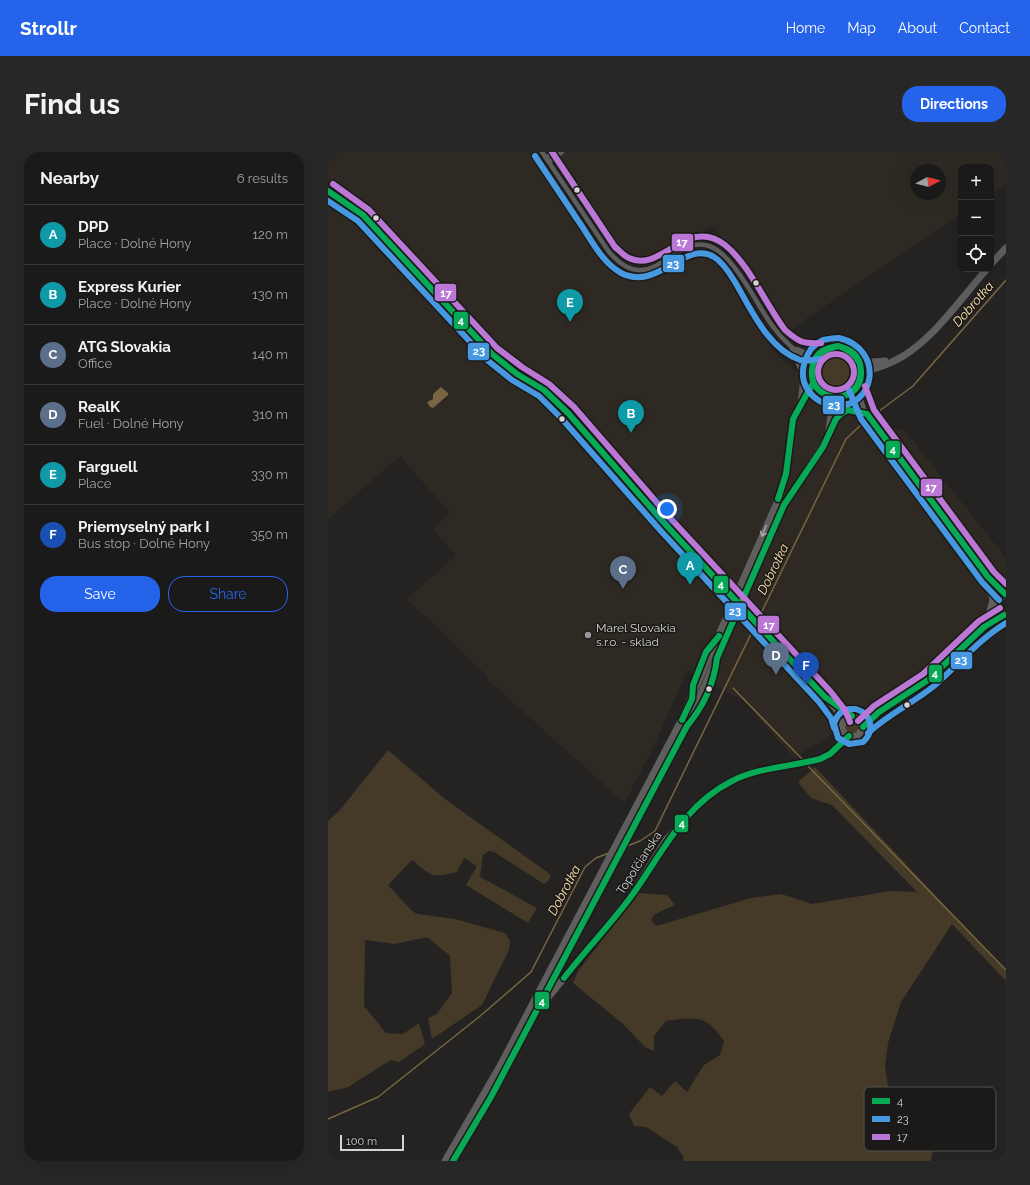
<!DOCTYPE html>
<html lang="en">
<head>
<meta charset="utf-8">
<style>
  :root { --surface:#1b1a1a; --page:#282727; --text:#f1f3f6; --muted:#a0a1a2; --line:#393839; --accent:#2563eb }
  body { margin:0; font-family:Raleway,sans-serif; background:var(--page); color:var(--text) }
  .controls { position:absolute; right:12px; top:12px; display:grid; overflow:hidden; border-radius:8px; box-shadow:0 4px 16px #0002 }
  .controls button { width:36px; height:36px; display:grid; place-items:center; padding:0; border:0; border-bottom:1px solid var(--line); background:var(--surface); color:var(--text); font:20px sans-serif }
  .compass { position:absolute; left:582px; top:12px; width:36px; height:36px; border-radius:50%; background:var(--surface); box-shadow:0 4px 16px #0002; rotate:83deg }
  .scale { position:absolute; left:12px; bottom:10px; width:64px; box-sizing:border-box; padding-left:4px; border:2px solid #d5d4d3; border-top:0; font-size:11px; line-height:14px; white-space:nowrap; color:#d5d4d3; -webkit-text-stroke:3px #1b1a18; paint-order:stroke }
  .you { position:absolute; left:339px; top:357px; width:14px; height:14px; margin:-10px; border:3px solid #fff; border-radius:50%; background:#1a73e8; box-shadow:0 0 0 6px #1a73e833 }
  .badge { display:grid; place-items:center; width:26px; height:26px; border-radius:50%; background:var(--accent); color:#fff; font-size:13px; font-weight:700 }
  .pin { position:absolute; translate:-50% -33px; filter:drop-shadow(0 1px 2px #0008) }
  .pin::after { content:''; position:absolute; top:21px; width:14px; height:12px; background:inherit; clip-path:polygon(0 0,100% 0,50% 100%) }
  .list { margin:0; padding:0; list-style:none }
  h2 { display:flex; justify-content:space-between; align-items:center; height:52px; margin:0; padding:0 16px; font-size:17px }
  h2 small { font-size:13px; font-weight:400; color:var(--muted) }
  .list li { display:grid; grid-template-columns:26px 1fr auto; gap:12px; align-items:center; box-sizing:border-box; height:60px; padding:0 16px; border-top:1px solid var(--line) }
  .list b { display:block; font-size:15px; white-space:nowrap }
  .list p { margin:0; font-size:13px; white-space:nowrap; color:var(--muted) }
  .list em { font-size:13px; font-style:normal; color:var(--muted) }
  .actions { display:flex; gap:8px; padding:12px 16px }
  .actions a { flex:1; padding:9px 0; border:1px solid var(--accent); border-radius:16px; text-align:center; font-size:14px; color:var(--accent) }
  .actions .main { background:var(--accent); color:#fff }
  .icon { flex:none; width:22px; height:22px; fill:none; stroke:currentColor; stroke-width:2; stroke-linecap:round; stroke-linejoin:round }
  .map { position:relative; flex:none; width:678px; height:1009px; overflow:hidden; border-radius:16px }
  header { display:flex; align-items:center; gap:24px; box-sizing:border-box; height:56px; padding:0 20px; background:var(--accent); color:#fff }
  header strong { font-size:19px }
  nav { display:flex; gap:22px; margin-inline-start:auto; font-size:14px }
  .intro { display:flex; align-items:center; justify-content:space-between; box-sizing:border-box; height:96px; padding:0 24px }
  h1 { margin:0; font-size:28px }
  .button { padding:10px 18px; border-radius:16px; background:var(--accent); color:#fff; font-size:14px; font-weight:700 }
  main { display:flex; gap:24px; padding:0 24px }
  aside { flex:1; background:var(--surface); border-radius:16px; box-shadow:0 4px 16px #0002 }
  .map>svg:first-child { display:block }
  .built { fill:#2e2a23; fill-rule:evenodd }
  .green { fill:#453a28 }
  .water { fill:#7a6542 }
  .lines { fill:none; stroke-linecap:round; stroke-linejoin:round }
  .stream { stroke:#7a6542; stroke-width:1.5 }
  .street { stroke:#5d5d5d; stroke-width:4.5 }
  .secondary { stroke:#605f5e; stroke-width:7 }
  .primary { stroke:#5f5e5e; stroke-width:7 }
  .bus-1-casing { stroke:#1b1a18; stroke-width:9 }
  .bus-2-casing { stroke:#1b1a18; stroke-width:9 }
  .bus-3-casing { stroke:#1b1a18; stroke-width:9 }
  .bus-1 { stroke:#06aa56; stroke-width:6 }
  .bus-2 { stroke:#4699e1; stroke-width:6 }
  .bus-3 { stroke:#ba77d6; stroke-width:6 }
  .oneway { stroke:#a6a5a4 }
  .bus-dot { fill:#d5d4d3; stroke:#1b1a18; stroke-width:1.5 }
  .poi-dot { fill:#979695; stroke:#1b1a18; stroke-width:1.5 }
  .labels { text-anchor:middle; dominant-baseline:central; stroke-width:3; stroke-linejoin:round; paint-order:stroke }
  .poi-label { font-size:12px; fill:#d5d4d3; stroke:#1b1a18; text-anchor:start }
  .street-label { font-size:12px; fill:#d5d4d3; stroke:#1b1a18 }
  .water-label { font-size:13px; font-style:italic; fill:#fde0ac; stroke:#1b1a18 }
  .key { fill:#1b1a18; stroke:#535250; stroke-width:1 }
  .key-label { font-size:11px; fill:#d5d4d3 }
  .line-badge { stroke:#1b1a18; stroke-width:1.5 }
  .badge-label { font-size:11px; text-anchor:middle; font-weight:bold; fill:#fff }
</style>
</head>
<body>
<header>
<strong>Strollr</strong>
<nav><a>Home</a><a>Map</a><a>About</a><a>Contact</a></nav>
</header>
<div class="intro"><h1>Find us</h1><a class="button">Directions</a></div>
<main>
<aside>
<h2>Nearby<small>6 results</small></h2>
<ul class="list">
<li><span class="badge" style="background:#0f9aa8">A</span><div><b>DPD</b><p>Place · Dolné Hony</p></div><em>120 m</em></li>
<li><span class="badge" style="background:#0f9aa8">B</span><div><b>Express Kurier</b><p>Place · Dolné Hony</p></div><em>130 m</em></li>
<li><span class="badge" style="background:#5c6f8a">C</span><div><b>ATG Slovakia</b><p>Office</p></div><em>140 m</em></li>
<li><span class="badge" style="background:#5c6f8a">D</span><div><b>RealK</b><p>Fuel · Dolné Hony</p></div><em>310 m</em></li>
<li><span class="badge" style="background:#0f9aa8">E</span><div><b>Farguell</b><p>Place</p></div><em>330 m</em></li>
<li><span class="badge" style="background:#1a4fb4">F</span><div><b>Priemyselný park I</b><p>Bus stop · Dolné Hony</p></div><em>350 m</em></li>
</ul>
<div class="actions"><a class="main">Save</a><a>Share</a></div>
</aside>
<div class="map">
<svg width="678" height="1009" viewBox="0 0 678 1009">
  <rect width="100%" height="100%" fill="#242322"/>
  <path class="built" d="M0,0H207L289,121L312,127L335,119L370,97L382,100L398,112L446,201L527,265L577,279L678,406V446L599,523L466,606L416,549L359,519L327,592L297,650L292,647L160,528L158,523L79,447L128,403L105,377L122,361L72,304L0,367Z
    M227,0H678V32L663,42V15H633V62L456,182L386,74L319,109L307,111L297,106ZM588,18H612V42H588Z"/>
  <path class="green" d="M485 220a23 23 0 1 1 46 0a23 23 0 1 1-46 0Z
    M517 575a7 7 0 1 1 14 0a7 7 0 1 1-14 0Z
    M60,598L117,647L222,722C223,727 220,730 216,732L166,700L161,699L155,703L152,725L209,756L200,771L138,733L149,714L136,706L129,720C102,726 105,725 84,708L60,733L84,759L89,762L127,767L177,781L182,789L181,798L154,853L104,887L100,866L109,862L124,841L122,804L99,785L67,792L37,788L36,854L58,881L75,882L91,871L97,892L71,910L63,908L20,935L0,940V669L12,658Z
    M487,615L678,819V829L624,772L573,850L560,891L557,914L561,940L574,956L595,951L625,966L606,991L603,1009H354L356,1006L349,995L318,975L306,974L301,962L322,935L334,944L347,929L359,940L376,913L392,903L396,889C378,862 368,865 338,869L326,884V899L317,895L295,872L245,831L250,819L311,741L339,743L347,753L327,762L323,768L328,774L423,746L453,742L484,752L563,739L589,740L504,653L483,646L470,630Z"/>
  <path class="water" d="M113,235L120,241V243L105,256L102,255L99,250L105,247V242Z"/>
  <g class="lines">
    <path class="stream" d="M405,536L475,608
      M479,613L678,818
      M299,694L312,689L327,679L518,287L535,271L585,234L678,128
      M0,967L50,945L151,865L203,820L257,715L268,706L281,701"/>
    <path class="street" d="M214,0L281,100C323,149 345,82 381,94C406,102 429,154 446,176C456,190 470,201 484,210
      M218,6L225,0
      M221,10L234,0
      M0,39L35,63L164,202L189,222L216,238L240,261L338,373L497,545L510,562L514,573
      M464,197L475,223L472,250
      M469,197L476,200L493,199
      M529,236L536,257
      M521,243L539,262L660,425L672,447
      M503,276L518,259L525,258L539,262
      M665,431L677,442
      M502,549L524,564"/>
    <path class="secondary" d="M678,442L673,445L670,452L673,460L678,463
      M660,467L665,448L660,425
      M514 575a10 10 0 1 1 20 0a10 10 0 1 1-20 0Z
      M530,567L549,560
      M535,575L551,560L576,545L616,515L656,475L671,456
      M213,854L301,747L338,688L369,653L394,634L424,620L492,607L502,602L521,584"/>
    <path class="primary" d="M663,112L678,96
      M482 220a26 26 0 1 1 52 0a26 26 0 1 1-52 0Z
      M533,211L557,209
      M535,220C544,217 555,215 564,210C601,194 632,147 659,117
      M117,1009L172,914L352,571L452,344L460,311L465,267L485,231
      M125,1009L163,945L359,574L456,353L500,285L504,256L509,246"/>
    <defs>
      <path id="bus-1" d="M0,39L35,63L164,202L189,222L216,238L240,261L338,373L481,528L497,545L524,564
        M510,194C521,197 529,201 532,212
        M510,194C521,198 527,202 532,212
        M485,212C481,233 490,243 510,246
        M485,212C480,232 491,243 510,246
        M485,212C489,199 498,196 510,194
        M485,212C491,200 498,197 510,194
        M510,246C527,241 535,231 532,212
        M510,246C528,242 536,231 532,212
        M450,347L458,322L465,267L485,231
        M354,568L364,547L365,533L378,500L391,484
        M535,575L551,560L600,528L656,475L676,463
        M236,826C257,799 281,774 302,746C333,704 354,654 404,629C431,615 463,615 492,607L502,602L521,584
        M125,1009L163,945L359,574C376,554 386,532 389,506L456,353L495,295L508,267L514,261L520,258L539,262L660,425L677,442"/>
      <path id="bus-2" d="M207,4C221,25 235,46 249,67C262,85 273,110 293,121C330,140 357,87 386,105C395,110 402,122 407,130C423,157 440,197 472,208C479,210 487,207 493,207
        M0,49L30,69L159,208L184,228L211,244L234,267L332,378L491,550L503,566L506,576
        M510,186C506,186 500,187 495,188C477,196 469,222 480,238C486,247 493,252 505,253C547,259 558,197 511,186
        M521,238L533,267L654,430L671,448
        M526,557C515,556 509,562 506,572L510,586L521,592L535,590C547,579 544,562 528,557
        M540,581C562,561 585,551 606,534C630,513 650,488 678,471"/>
      <path id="bus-3" d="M224,0L287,95C291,98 296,104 301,106C333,122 359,63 397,93C421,112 438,153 457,178C471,190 474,192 493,191
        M5,32L41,58L169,196L194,215L221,232L246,255L344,368L503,540L517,558L522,570
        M490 220a18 18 0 1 1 36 0a18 18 0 1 1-36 0Z
        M537,234L546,258L666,420L678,432
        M530,569L546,554L595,522L651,469L672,456"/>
    </defs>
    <use href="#bus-1" class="bus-1-casing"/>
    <use href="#bus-2" class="bus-2-casing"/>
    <use href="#bus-3" class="bus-3-casing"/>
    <use href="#bus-1" class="bus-1"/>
    <use href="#bus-2" class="bus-2"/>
    <use href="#bus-3" class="bus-3"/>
  </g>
  <defs><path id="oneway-shaft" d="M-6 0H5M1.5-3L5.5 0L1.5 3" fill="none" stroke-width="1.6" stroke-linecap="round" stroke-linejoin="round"/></defs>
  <use class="oneway" href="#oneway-shaft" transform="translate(436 379) rotate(113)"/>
  <g class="bus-dot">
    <circle cx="249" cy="38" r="3.5"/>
    <circle cx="48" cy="66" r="3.5"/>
    <circle cx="428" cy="131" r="3.5"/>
    <circle cx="234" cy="267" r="3.5"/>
    <circle cx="381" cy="537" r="3.5"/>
    <circle cx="579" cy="553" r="3.5"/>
  </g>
  <circle class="poi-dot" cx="260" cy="483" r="4"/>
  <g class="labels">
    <g class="poi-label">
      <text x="268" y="476">Marel Slovakia<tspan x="268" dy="14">s.r.o. - sklad</tspan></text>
    </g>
    <g class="street-label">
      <text transform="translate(311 711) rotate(-57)">Topoľčianska</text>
    </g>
    <g class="water-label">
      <text transform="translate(645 152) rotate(-49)">Dobrotka</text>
      <text transform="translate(445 417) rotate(-64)">Dobrotka</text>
      <text transform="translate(236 738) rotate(-62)">Dobrotka</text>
    </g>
  </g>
  <rect x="536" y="935" width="132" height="64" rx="6" class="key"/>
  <rect x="544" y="946" width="18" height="6" fill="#06aa56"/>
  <rect x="544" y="964" width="18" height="6" fill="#4699e1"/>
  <rect x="544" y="982" width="18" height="6" fill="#ba77d6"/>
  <g class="key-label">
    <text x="569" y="953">4</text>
    <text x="569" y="971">23</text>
    <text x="569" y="989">17</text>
  </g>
  <g class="line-badge">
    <rect x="343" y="81" width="23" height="19" rx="4" fill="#ba77d6"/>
    <rect x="334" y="102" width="23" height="19" rx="4" fill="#4699e1"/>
    <rect x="106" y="131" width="23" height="19" rx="4" fill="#ba77d6"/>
    <rect x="125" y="159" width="16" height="19" rx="4" fill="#06aa56"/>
    <rect x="139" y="190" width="23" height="19" rx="4" fill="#4699e1"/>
    <rect x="494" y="243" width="23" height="20" rx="4" fill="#4699e1"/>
    <rect x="557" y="288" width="16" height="19" rx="4" fill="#06aa56"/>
    <rect x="592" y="326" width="23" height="19" rx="4" fill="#ba77d6"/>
    <rect x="385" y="423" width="16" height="19" rx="4" fill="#06aa56"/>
    <rect x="396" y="450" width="23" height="19" rx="4" fill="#4699e1"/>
    <rect x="429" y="463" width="23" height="19" rx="4" fill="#ba77d6"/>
    <rect x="622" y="499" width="23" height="19" rx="4" fill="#4699e1"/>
    <rect x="600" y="512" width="15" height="19" rx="4" fill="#06aa56"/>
    <rect x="346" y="662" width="15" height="19" rx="4" fill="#06aa56"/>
    <rect x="206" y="839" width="16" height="19" rx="4" fill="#06aa56"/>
  </g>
  <g class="badge-label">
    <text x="354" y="94">17</text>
    <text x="345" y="116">23</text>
    <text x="118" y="145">17</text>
    <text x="133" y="172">4</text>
    <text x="151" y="203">23</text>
    <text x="506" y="257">23</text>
    <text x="565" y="301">4</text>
    <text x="603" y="339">17</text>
    <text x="393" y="436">4</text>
    <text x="407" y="463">23</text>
    <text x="441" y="477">17</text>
    <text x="633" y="512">23</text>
    <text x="607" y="525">4</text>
    <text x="354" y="675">4</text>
    <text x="214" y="853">4</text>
  </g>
</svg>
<div class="controls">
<button>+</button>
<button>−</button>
<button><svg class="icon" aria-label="locate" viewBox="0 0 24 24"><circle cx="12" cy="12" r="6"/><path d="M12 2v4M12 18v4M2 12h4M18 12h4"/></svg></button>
</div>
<svg class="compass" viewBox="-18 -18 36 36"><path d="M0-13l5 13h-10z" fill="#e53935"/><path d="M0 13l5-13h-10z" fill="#a0a1a2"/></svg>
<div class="scale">100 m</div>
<div class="you"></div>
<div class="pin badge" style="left:362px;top:433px;background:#0f9aa8">A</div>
<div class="pin badge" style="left:303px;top:281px;background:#0f9aa8">B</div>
<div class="pin badge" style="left:295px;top:437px;background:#5c6f8a">C</div>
<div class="pin badge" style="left:448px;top:523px;background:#5c6f8a">D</div>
<div class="pin badge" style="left:242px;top:170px;background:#0f9aa8">E</div>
<div class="pin badge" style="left:478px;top:533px;background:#1a4fb4">F</div>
</div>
</main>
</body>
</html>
